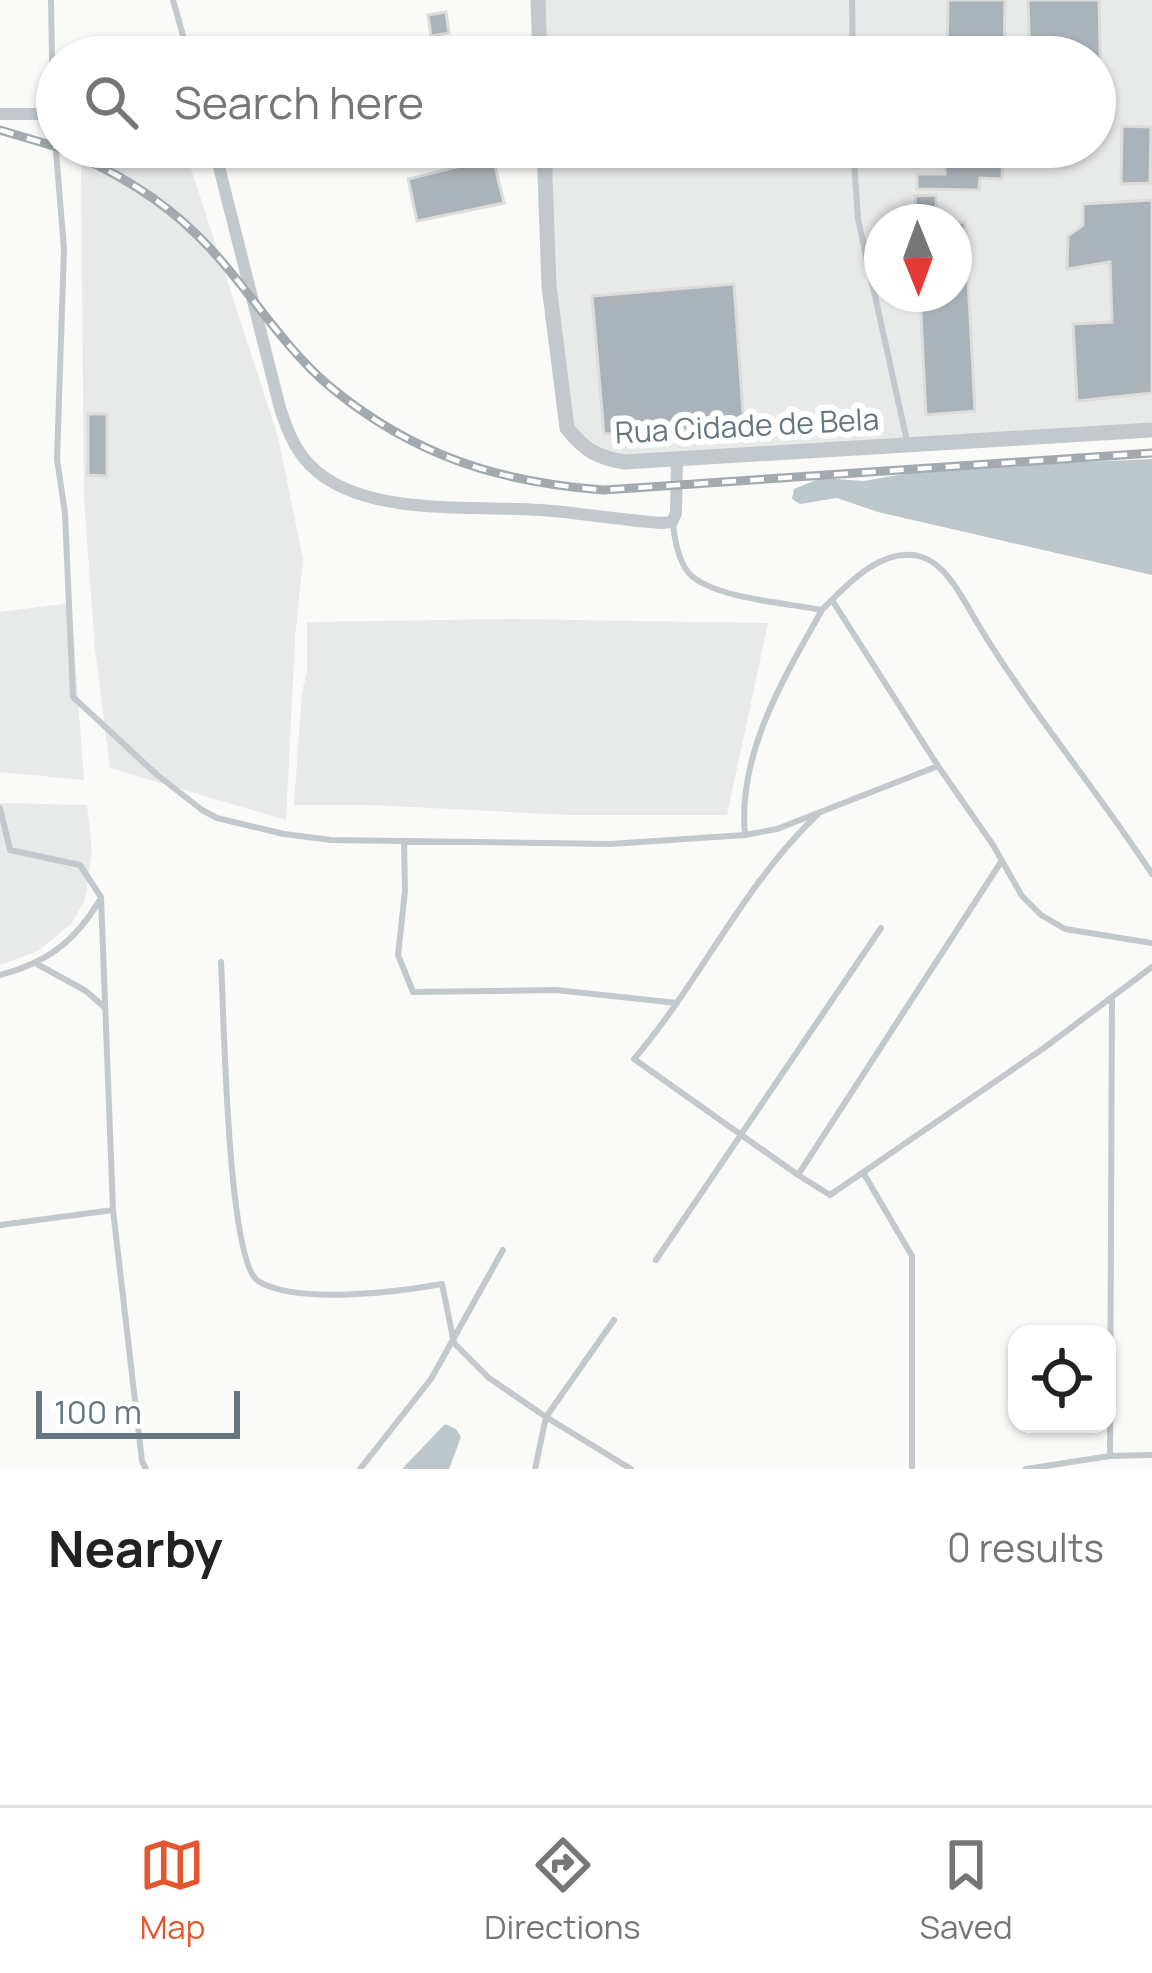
<!DOCTYPE html>
<html lang="en">
<head>
<meta charset="utf-8">
<style>
  :root { --surface:#fff; --page:#f2f2f2; --text:#222; --muted:#767676; --line:#e0e0e0; --accent:#e4572e }
  body { margin:0; font-family:Manrope,sans-serif; background:var(--page); color:var(--text) }
  .controls { position:absolute; right:36px; bottom:36px; display:grid; overflow:hidden; border-radius:24px; box-shadow:0 3px 9px #0004 }
  .controls button { width:108px; height:108px; display:grid; place-items:center; padding:0; border:0; border-bottom:3px solid var(--line); background:var(--surface); color:var(--text); font:60px sans-serif }
  .compass { position:absolute; left:864px; top:204px; width:108px; height:108px; border-radius:50%; background:var(--surface); box-shadow:0 3px 9px #0004; rotate:179deg }
  .scale { position:absolute; left:36px; bottom:30px; width:204px; box-sizing:border-box; padding-left:12px; border:6px solid #657683; border-top:0; font-size:33px; line-height:42px; white-space:nowrap; color:#657683; -webkit-text-stroke:9px #fff; paint-order:stroke }
  .list { margin:0; padding:0; list-style:none }
  h2 { display:flex; justify-content:space-between; align-items:center; height:156px; margin:0; padding:0 48px; font-size:51px }
  h2 small { font-size:39px; font-weight:400; color:var(--muted) }
  .icon { flex:none; width:66px; height:66px; fill:none; stroke:currentColor; stroke-width:2; stroke-linecap:round; stroke-linejoin:round }
  .map { position:relative; flex:none; width:1152px; height:1469px; overflow:hidden }
  .search { position:absolute; background:var(--surface); box-shadow:0 3px 9px #0004; left:36px; right:36px; top:36px; height:132px; display:flex; align-items:center; gap:30px; box-sizing:border-box; padding:0 42px; border-radius:66px; color:var(--muted); font-size:45px }
  .sheet { height:336px; background:var(--surface) }
  nav { display:flex; justify-content:space-around; align-items:center; box-sizing:border-box; height:168px; border-top:3px solid var(--line); background:var(--surface); font-size:33px; color:var(--muted) }
  nav a { display:grid; justify-items:center; gap:6px }
  nav .on { color:var(--accent) }
  .map>svg:first-child { display:block }
  .built { fill:#e8e9e9; fill-rule:evenodd }
  .water { fill:#bbc7cb }
  .building { fill:#aab3b9; stroke:#dcdcda; stroke-width:3 }
  .lines { fill:none; stroke-linecap:round; stroke-linejoin:round }
  .service { stroke:#c3c8cc; stroke-width:6 }
  .minor { stroke:#c3c8cc; stroke-width:12 }
  .tertiary { stroke:#c3c8cc; stroke-width:15 }
  .rail-casing { stroke:#a2aab0; stroke-width:9 }
  .rail { stroke:#fff; stroke-width:4.5; stroke-dasharray:14; stroke-linecap:butt }
  .labels { text-anchor:middle; dominant-baseline:central; stroke-width:12; stroke-linejoin:round; paint-order:stroke }
  .street-label { font-size:30px; fill:#657683; stroke:#fff }
</style>
</head>
<body>
<div class="map">
<svg width="1152" height="1469" viewBox="0 0 1152 1469">
  <rect width="100%" height="100%" fill="#fafaf8"/>
  <path class="built" d="M538,0H1152V427L600,458L567,428L544,147H1095V57H540ZM882,222H954V294H882Z
    M81,147H184L278,437L303,559L295,638L286,820L110,768L95,649L84,499Z
    M71,603L84,780L0,772V612Z
    M511,619L768,623L727,815H569L370,805H294L302,692L307,673V622Z
    M0,803L87,805L92,851L85,899L72,923L38,951L0,965Z"/>
  <path class="water" d="M1152,459V575L878,512L837,498L800,504L792,499L794,489L821,478L864,481L931,469Z
    M445,1424L456,1429L461,1437L449,1469H402Z"/>
  <path class="building" d="M948,0H1005L1004,57H947Z
    M1028,0H1099L1102,133H1095V57H1030Z
    M446,12L449,33L431,36L428,15Z
    M468,46L469,57H366Z
    M1122,126L1151,127L1150,183L1121,184Z
    M945,147H1003L1002,179L980,178L979,190L917,189V174H945Z
    M493,158L504,203L417,221L408,179Z
    M936,195L937,222H916L915,196Z
    M1152,200V393L1077,401L1073,324L1112,322L1110,262L1067,269L1068,236L1083,225V204Z
    M965,222L975,411L926,415L920,294H954V223Z
    M734,284L744,427L604,434L592,296Z
    M88,414H107V476L88,475Z"/>
  <g class="lines">
    <path class="service" d="M51,0L53,115L64,249L57,459L65,513L73,697L156,774L202,810L217,818L284,834L331,840L610,844L745,835L777,829L938,766L993,845L1022,896L1041,915L1065,929L1152,943
      M173,0L189,57
      M852,0L853,57
      M853,147L858,219L907,441
      M673,525C675,542 679,566 693,577C721,599 787,603 822,610C846,585 883,545 922,557C948,565 965,603 979,626C1032,713 1097,790 1152,874
      M832,600L938,766
      M0,808L10,850L80,865L101,897L113,1210
      M745,835C737,755 784,677 822,610
      M404,841L405,891L398,955L413,992L556,990L677,1003
      M1001,862L798,1175L830,1195L1044,1048L1152,967
      M221,962C224,1011 227,1261 258,1281C297,1305 398,1292 442,1284L454,1343L489,1378L546,1417L535,1469
      M37,964L86,991L104,1007
      M0,975C46,963 75,942 99,901
      M864,1174L912,1256V1469
      M798,1175L634,1059C700,982 743,885 817,815
      M0,1225L113,1210L142,1461L146,1469
      M656,1260L881,928
      M614,1320L546,1417L631,1469
      M1110,1456L1112,999
      M360,1469L431,1379L503,1250
      M1026,1469L1110,1456L1152,1455"/>
    <path class="minor" d="M0,114H57
      M214,147L280,408C287,429 294,449 310,465C361,518 474,505 541,510C581,513 621,520 661,523L672,522L676,513L677,459"/>
    <path class="tertiary" d="M538,0L540,57
      M544,147L549,286L567,428C584,450 598,458 625,462L1152,430"/>
    <defs>
      <path id="rail" d="M0,130L57,147
        M58,147C108,168 157,195 196,234C244,280 277,341 328,385C412,455 497,482 604,490L1152,453"/>
    </defs>
    <use href="#rail" class="rail-casing"/>
    <use href="#rail" class="rail"/>
  </g>
  <g class="labels">
    <g class="street-label">
      <text transform="translate(747 425) rotate(-3)">Rua Cidade de Bela</text>
    </g>
  </g>
</svg>
<div class="controls">
<button><svg class="icon" aria-label="locate" viewBox="0 0 24 24"><circle cx="12" cy="12" r="6"/><path d="M12 2v4M12 18v4M2 12h4M18 12h4"/></svg></button>
</div>
<svg class="compass" viewBox="-18 -18 36 36"><path d="M0-13l5 13h-10z" fill="#e53935"/><path d="M0 13l5-13h-10z" fill="#767676"/></svg>
<div class="scale">100 m</div>
<div class="search"><svg class="icon" aria-label="search" viewBox="0 0 24 24"><circle cx="10" cy="10" r="6"/><path d="M15 15l6 6"/></svg>Search here</div>
</div>
<section class="sheet">
<h2>Nearby<small>0 results</small></h2>
<ul class="list">
</ul>
</section>
<nav>
<a class="on"><svg class="icon" aria-label="map" viewBox="0 0 24 24"><path d="M3 6l6-2 6 2 6-2v14l-6 2-6-2-6 2zM9 4v14M15 6v14"/></svg>Map</a>
<a><svg class="icon" aria-label="directions" viewBox="0 0 24 24"><path d="M12 3l9 9-9 9-9-9zM9 14v-3h6M13 9l2 2-2 2"/></svg>Directions</a>
<a><svg class="icon" aria-label="saved" viewBox="0 0 24 24"><path d="M7 4h10v16l-5-4-5 4z"/></svg>Saved</a>
</nav>
</body>
</html>
